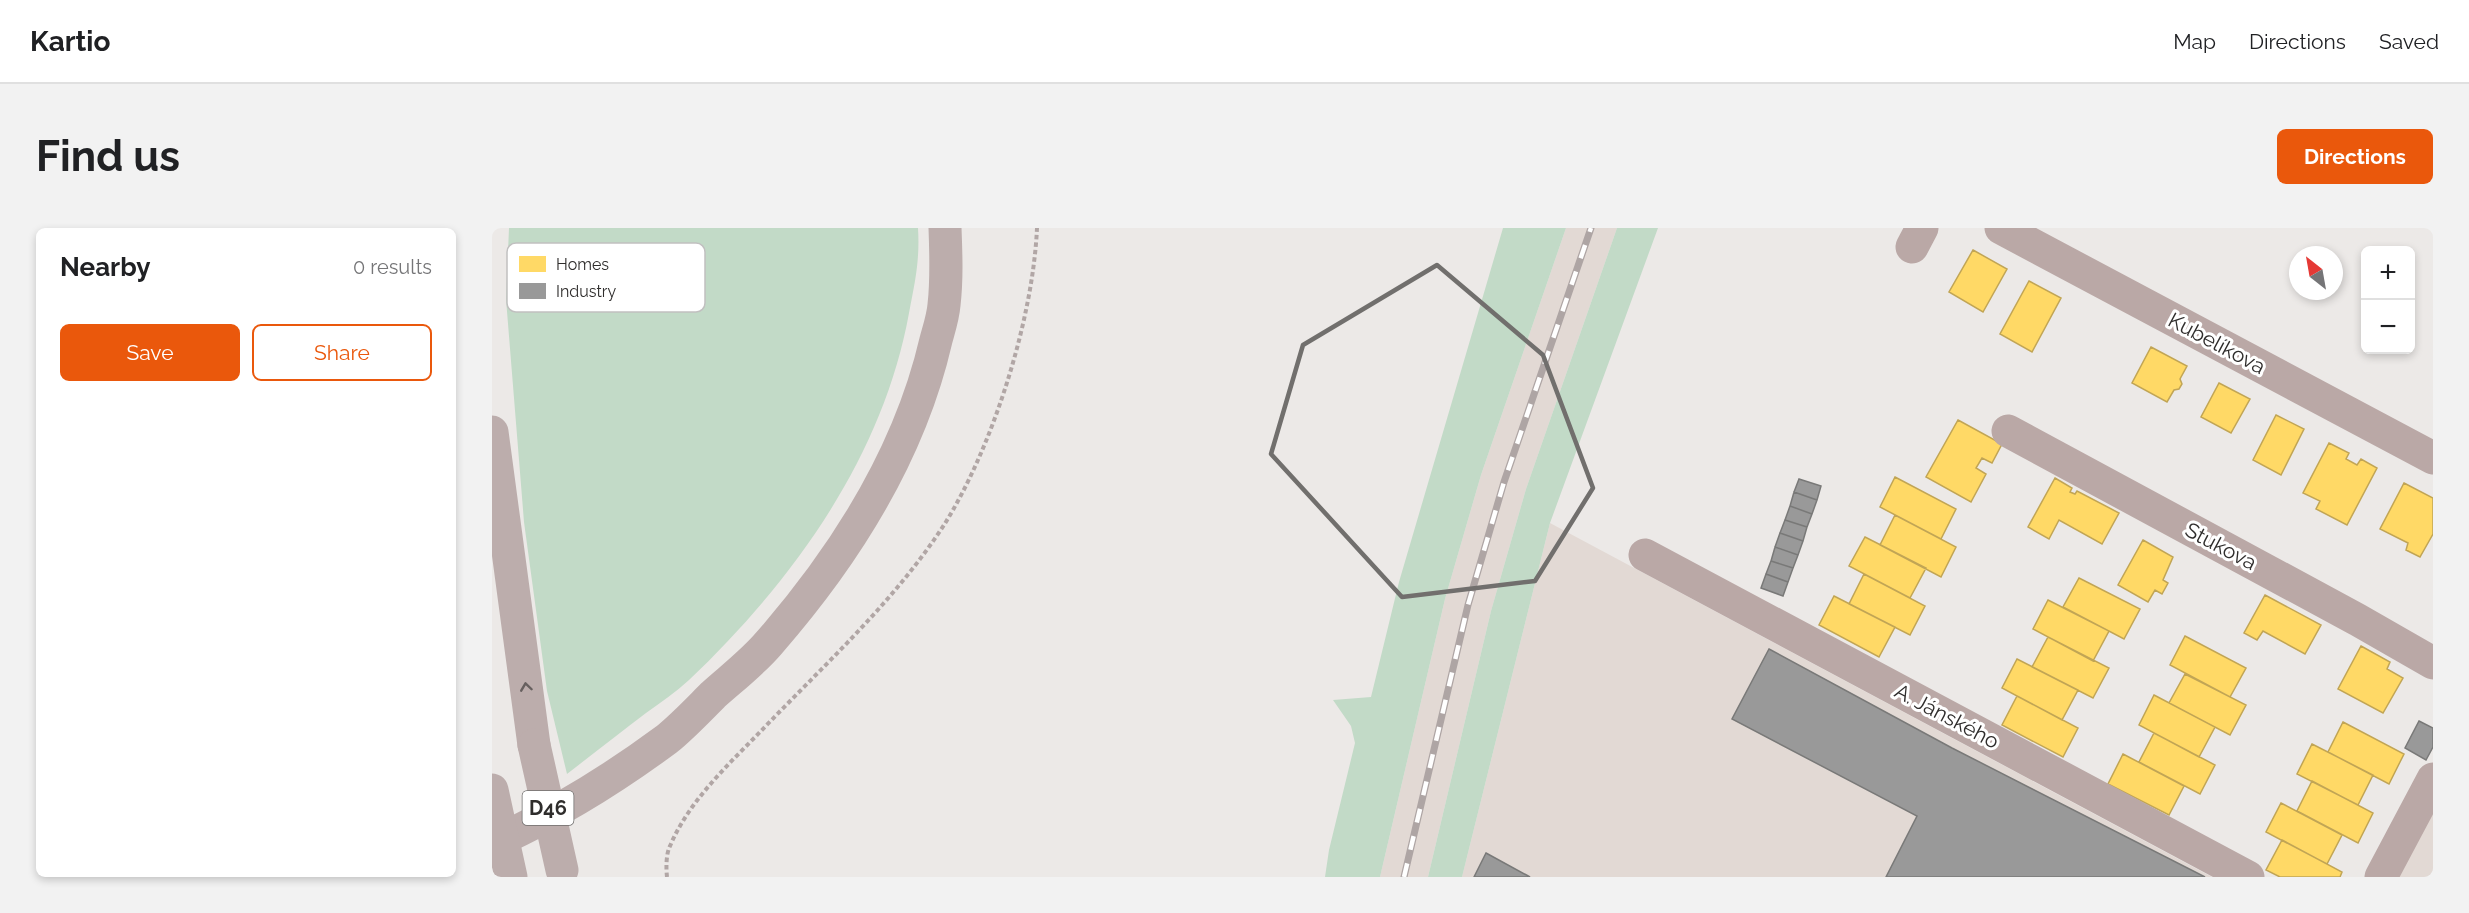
<!DOCTYPE html>
<html lang="en">
<head>
<meta charset="utf-8">
<style>
  :root { --surface:#fff; --page:#f2f2f2; --text:#202124; --muted:#757577; --line:#e0e0e0; --accent:#ea580c }
  body { margin:0; font-family:Raleway,sans-serif; background:var(--page); color:var(--text) }
  .controls { position:absolute; right:18px; top:18px; display:grid; overflow:hidden; border-radius:9px; box-shadow:0 3px 9px #0003 }
  .controls button { width:54px; height:54px; display:grid; place-items:center; padding:0; border:0; border-bottom:2px solid var(--line); background:var(--surface); color:var(--text); font:30px sans-serif }
  .compass { position:absolute; left:1797px; top:18px; width:54px; height:54px; border-radius:50%; background:var(--surface); box-shadow:0 3px 9px #0003; rotate:329deg }
  .list { margin:0; padding:0; list-style:none }
  h2 { display:flex; justify-content:space-between; align-items:center; height:78px; margin:0; padding:0 24px; font-size:26px }
  h2 small { font-size:20px; font-weight:400; color:var(--muted) }
  .actions { display:flex; gap:12px; padding:18px 24px }
  .actions a { flex:1; padding:14px 0; border:2px solid var(--accent); border-radius:9px; text-align:center; font-size:21px; color:var(--accent) }
  .actions .main { background:var(--accent); color:#fff }
  .map { position:relative; flex:none; width:1941px; height:649px; overflow:hidden; border-radius:9px }
  header { display:flex; align-items:center; gap:36px; box-sizing:border-box; height:84px; padding:0 30px; background:var(--surface); border-bottom:2px solid var(--line) }
  header strong { font-size:28px }
  nav { display:flex; gap:33px; margin-inline-start:auto; font-size:21px }
  .intro { display:flex; align-items:center; justify-content:space-between; box-sizing:border-box; height:144px; padding:0 36px }
  h1 { margin:0; font-size:42px }
  .button { padding:15px 27px; border-radius:9px; background:var(--accent); color:#fff; font-size:21px; font-weight:700 }
  main { display:flex; gap:36px; padding:0 36px }
  aside { flex:1; background:var(--surface); border-radius:9px; box-shadow:0 3px 9px #0003 }
  .map>svg:first-child { display:block }
  .built { fill:#e2d9d4 }
  .green { fill:#c2dac7 }
  .homes { fill:#ffd966; stroke:#c1a555; stroke-width:1.5 }
  .industry { fill:#999; stroke:#797978; stroke-width:1.5 }
  .lines { fill:none; stroke-linecap:round; stroke-linejoin:round }
  .path { stroke:#b1a6a5; stroke-width:4; stroke-dasharray:4.5 3; stroke-linecap:butt }
  .minor { stroke:#baa8a6; stroke-width:33 }
  .highway { stroke:#bcadac; stroke-width:33 }
  .rail-casing { stroke:#aea5a4; stroke-width:7 }
  .rail { stroke:#fff; stroke-width:4.5; stroke-dasharray:14; stroke-linecap:butt }
  .highway-bridge { stroke:#bcadac; stroke-width:33 }
  .oneway { stroke:#67605f }
  .marked { fill:none; stroke:#716f6d; stroke-width:4.5; stroke-linejoin:round }
  .labels { text-anchor:middle; dominant-baseline:central; stroke-width:6; stroke-linejoin:round; paint-order:stroke }
  .shield { fill:#fff; stroke:#6d6c6b; stroke-width:1.5 }
  .shield-label { font-size:20px; font-weight:bold; fill:#2f2d2c }
  .street-label { font-size:21px; fill:#2f2d2c; stroke:#fff }
  .key { fill:#fff; stroke:#c1c0c0; stroke-width:1.5 }
  .key-label { font-size:16px; fill:#2f2d2c }
</style>
</head>
<body>
<header>
<strong>Kartio</strong>
<nav><a>Map</a><a>Directions</a><a>Saved</a></nav>
</header>
<div class="intro"><h1>Find us</h1><a class="button">Directions</a></div>
<main>
<aside>
<h2>Nearby<small>0 results</small></h2>
<ul class="list">
</ul>
<div class="actions"><a class="main">Save</a><a>Share</a></div>
</aside>
<div class="map">
<svg width="1941" height="649" viewBox="0 0 1941 649">
  <rect width="100%" height="100%" fill="#ece9e7"/>
  <path class="built" d="M1074,0H1125L1034,261L999,383L936,649H888L953,371L989,247Z
    M1058,295L1720,649H970Z
    M1941,578V649H1904Z"/>
  <path class="green" d="M17,0H426C428,32 423,54 417,85C391,229 301,353 197,452C184,464 169,474 154,485C128,505 102,525 75,546L55,463L32,294L14,71Z
    M1011,0H1074L989,247L953,371L888,649H833L837,622L863,515L859,498L841,472L879,469L907,354Z
    M1125,0H1166L1058,295L970,649H936L999,383L1034,261Z"/>
  <path class="homes" d="M1481,22L1515,41L1491,84L1457,64Z
    M1537,53L1569,70L1540,124L1508,106Z
    M1659,119L1695,138L1688,151L1690,156L1687,161L1682,162L1675,174L1640,155Z
    M1727,155L1758,171L1739,205L1709,189Z
    M1784,187L1812,201L1789,247L1761,232Z
    M1466,192L1510,216L1500,235L1490,230L1484,240L1494,246L1479,274L1434,249Z
    M1837,215L1857,225L1854,231L1865,237L1869,231L1885,240L1855,297L1824,281L1828,273L1811,265Z
    M1403,249L1464,281L1449,311L1388,279Z
    M1563,250L1580,260L1578,264L1583,266L1585,263L1627,285L1610,316L1567,292L1557,311L1536,299Z
    M1912,255L1941,270V306L1928,329L1914,322L1916,315L1888,301Z
    M1403,287L1464,319L1449,349L1388,317Z
    M1373,309L1434,340L1418,370L1357,338Z
    M1651,312L1681,329L1671,352L1676,355L1670,366L1663,362L1656,374L1626,357Z
    M1372,346L1433,378L1418,407L1357,376Z
    M1587,350L1648,381L1632,411L1571,379Z
    M1773,367L1829,397L1813,426L1771,403L1765,412L1752,405Z
    M1342,368L1403,399L1387,429L1327,397Z
    M1556,372L1617,403L1601,433L1541,401Z
    M1693,408L1754,440L1738,469L1678,437Z
    M1556,409L1617,440L1601,470L1540,439Z
    M1869,418L1898,434L1895,441L1911,450L1891,485L1846,461Z
    M1525,431L1586,462L1570,492L1510,460Z
    M1693,446L1754,477L1738,507L1677,475Z
    M1662,467L1723,499L1707,529L1647,497Z
    M1525,468L1586,500L1571,529L1510,497Z
    M1851,494L1912,526L1897,556L1836,524Z
    M1662,505L1723,537L1708,566L1647,534Z
    M1820,516L1881,547L1866,577L1805,546Z
    M1631,526L1692,558L1677,587L1616,556Z
    M1820,553L1881,585L1866,615L1805,583Z
    M1789,575L1850,607L1835,636L1774,604Z
    M1790,612L1850,644L1848,649H1788L1774,642Z"/>
  <path class="industry" d="M1307,251L1329,258L1325,272L1302,264Z
    M1302,264L1325,272L1320,286L1298,278Z
    M1298,278L1320,286L1315,299L1293,292Z
    M1293,292L1315,299L1311,313L1288,305Z
    M1288,305L1311,313L1306,327L1283,319Z
    M1283,319L1306,327L1301,340L1279,333Z
    M1279,333L1301,340L1296,354L1274,346Z
    M1274,346L1296,354L1291,368L1269,360Z
    M1277,421L1460,520L1713,649H1394L1425,588L1240,491Z
    M1927,493L1941,500V519L1934,532L1913,520Z
    M994,625L1038,649H982Z"/>
  <g class="lines">
    <path class="path" d="M175,649C174,640 174,626 178,618C197,573 235,538 268,504C331,438 402,374 452,297C501,219 541,91 545,0"/>
    <path class="minor" d="M1509,0L1941,230
      M1420,19L1430,0
      M1516,203L1866,392L1941,435
      M1153,327L1756,649
      M1889,649L1941,551"/>
    <path class="highway" d="M0,204L42,517
      M0,615C61,588 121,551 175,511C191,498 206,482 221,467C240,450 261,434 277,415C353,328 418,225 444,112C447,101 451,89 452,77C455,51 454,26 453,0"/>
    <defs>
      <path id="rail" d="M912,649L976,377L1012,254L1099,0"/>
    </defs>
    <use href="#rail" class="rail-casing"/>
    <use href="#rail" class="rail"/>
    <path class="highway-bridge" d="M42,517L70,642
      M0,562L19,649"/>
  </g>
  <defs><path id="oneway-chevron" d="M-2-3.5L2.5 0L-2 3.5" fill="none" stroke-width="1.6" stroke-linecap="round" stroke-linejoin="round" transform="scale(1.5)"/></defs>
  <use class="oneway" href="#oneway-chevron" transform="translate(34 459) rotate(-98)"/>
  <path class="marked" d="M945,37L1051,127L1101,260L1043,353L910,369L779,226L811,117Z"/>
  <g class="labels">
    <rect class="shield" x="30.5" y="563" width="51" height="34" rx="4.5"/>
    <g class="shield-label">
      <text x="56" y="580">D46</text>
    </g>
    <g class="street-label">
      <text transform="translate(1725 115) rotate(28)">Kubelíkova</text>
      <text transform="translate(1729 318) rotate(28)">Stukova</text>
      <text transform="translate(1455 488) rotate(28)">A. Jánského</text>
    </g>
  </g>
  <rect x="15" y="15" width="198" height="69" rx="9" class="key"/>
  <rect x="27" y="28" width="27" height="16" fill="#ffd966"/>
  <rect x="27" y="55" width="27" height="16" fill="#999"/>
  <g class="key-label">
    <text x="64" y="42">Homes</text>
    <text x="64" y="69">Industry</text>
  </g>
</svg>
<div class="controls">
<button>+</button>
<button>−</button>
</div>
<svg class="compass" viewBox="-18 -18 36 36"><path d="M0-13l5 13h-10z" fill="#e53935"/><path d="M0 13l5-13h-10z" fill="#757577"/></svg>
</div>
</main>
</body>
</html>
